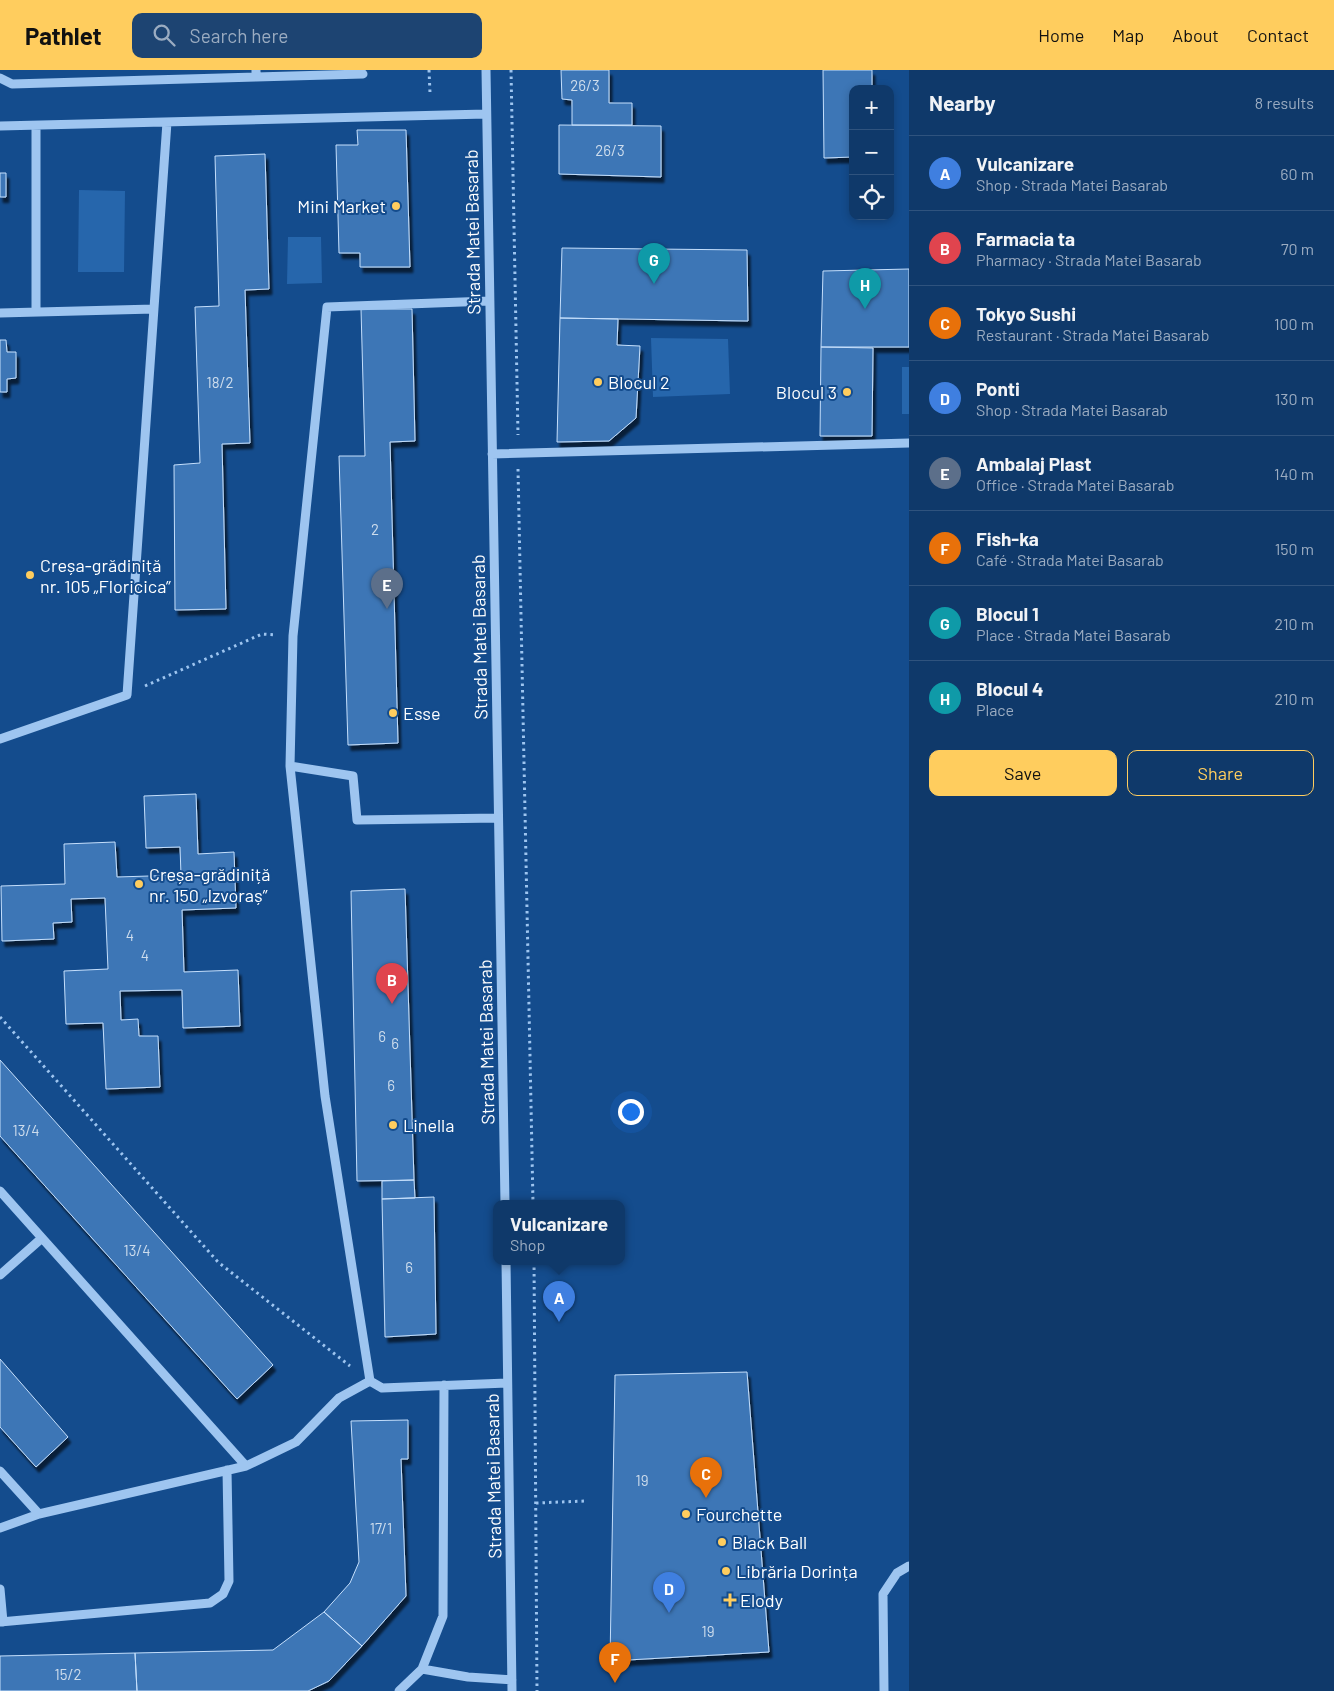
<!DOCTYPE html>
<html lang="en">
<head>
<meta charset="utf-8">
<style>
  :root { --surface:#0f396a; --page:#1d4472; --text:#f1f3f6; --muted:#9bacc1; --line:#2f537e; --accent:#ffcd5e }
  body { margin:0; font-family:Barlow,sans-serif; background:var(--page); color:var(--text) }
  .controls { position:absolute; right:15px; top:15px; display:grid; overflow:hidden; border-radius:10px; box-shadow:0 2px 8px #0003 }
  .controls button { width:45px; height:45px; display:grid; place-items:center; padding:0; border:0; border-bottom:1px solid var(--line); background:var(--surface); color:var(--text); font:25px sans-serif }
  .you { position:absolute; left:630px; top:1041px; width:18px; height:18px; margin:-12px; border:4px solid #fff; border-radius:50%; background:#1a73e8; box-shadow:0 0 0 8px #1a73e833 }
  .badge { display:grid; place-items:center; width:32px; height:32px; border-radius:50%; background:var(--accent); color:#fff; font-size:16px; font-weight:700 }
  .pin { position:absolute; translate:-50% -41px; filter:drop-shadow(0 1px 2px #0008) }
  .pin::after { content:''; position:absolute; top:26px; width:18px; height:15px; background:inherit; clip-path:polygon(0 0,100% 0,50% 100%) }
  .popup { position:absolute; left:493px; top:1130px; width:132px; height:65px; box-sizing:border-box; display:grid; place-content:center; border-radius:10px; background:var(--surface); filter:drop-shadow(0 1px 4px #0005); font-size:16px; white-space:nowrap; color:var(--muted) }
  .popup b { font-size:19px; color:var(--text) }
  .popup::after { content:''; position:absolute; left:50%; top:100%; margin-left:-10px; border:10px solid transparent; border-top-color:var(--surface) }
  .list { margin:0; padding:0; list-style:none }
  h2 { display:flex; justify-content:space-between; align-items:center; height:65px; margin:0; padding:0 20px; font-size:21px }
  h2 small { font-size:16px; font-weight:400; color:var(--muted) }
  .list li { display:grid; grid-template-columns:32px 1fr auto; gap:15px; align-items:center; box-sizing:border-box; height:75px; padding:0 20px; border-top:1px solid var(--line) }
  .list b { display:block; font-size:19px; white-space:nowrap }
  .list p { margin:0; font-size:16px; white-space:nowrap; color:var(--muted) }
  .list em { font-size:16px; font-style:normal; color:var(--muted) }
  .actions { display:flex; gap:10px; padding:15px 20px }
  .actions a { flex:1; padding:11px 0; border:1px solid var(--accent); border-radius:10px; text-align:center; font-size:18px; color:var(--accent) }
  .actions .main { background:var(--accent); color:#111 }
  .icon { flex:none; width:28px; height:28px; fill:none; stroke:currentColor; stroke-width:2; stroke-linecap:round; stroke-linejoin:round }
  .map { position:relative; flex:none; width:909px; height:1621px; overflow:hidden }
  header { display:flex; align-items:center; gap:30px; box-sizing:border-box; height:70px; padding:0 25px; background:var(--accent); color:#111 }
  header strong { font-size:24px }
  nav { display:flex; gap:28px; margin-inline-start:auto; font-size:18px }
  .search { width:350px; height:45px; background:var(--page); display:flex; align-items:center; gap:12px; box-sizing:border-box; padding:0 18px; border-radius:10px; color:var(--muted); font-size:19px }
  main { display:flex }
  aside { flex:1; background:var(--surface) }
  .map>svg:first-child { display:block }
  .green { fill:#2666ac }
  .building { fill:#3d76b6; stroke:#c5dffc; filter:url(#shadow) }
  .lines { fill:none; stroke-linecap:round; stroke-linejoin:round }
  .path { stroke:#9ec5f0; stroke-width:3; stroke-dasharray:2.5 4; stroke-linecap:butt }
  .minor { stroke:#9ec5f0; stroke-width:9 }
  .poi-dot { fill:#ffcd5e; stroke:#144c8d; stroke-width:2 }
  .labels { text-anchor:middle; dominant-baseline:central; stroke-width:4; stroke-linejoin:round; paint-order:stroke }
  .number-label { font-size:15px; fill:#cedded }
  .poi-label { font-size:18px; fill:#fff; stroke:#144c8d; text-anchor:start }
  .street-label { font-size:18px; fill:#fff; stroke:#144c8d }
</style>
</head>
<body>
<header>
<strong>Pathlet</strong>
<div class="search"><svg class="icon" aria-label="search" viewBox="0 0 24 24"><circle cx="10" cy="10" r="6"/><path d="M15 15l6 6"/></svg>Search here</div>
<nav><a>Home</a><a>Map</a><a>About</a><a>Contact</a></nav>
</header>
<main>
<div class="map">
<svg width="909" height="1621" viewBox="0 0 909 1621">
  <defs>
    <filter id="shadow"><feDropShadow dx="3" dy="5.5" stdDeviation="1" flood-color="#0009"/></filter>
  </defs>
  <rect width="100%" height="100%" fill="#144c8d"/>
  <path class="green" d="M79,120L125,121L124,202H78Z
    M288,167H321L322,213L287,214Z
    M651,268L728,269L730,324L653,327Z
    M902,297H909V344H902Z"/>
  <path class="building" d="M561,0H609V33H632V55H572V30L562,29Z
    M823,0H872V19H853V87L824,88Z
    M559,55L661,56V107L559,104Z
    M357,60H406L410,197H360V183H339L336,75H358Z
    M265,84L269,219L245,220L250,373L222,374L226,539L175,540L174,395L200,393L195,237L219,236L215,86Z
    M0,103H6V127H0Z
    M562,178L747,180L748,251L560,248Z
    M909,199V277H821L823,201Z
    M361,239H412L415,371L390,372L398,673L348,675L339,386H365Z
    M560,248L618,249L617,275L640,276L636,348L609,371L557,372Z
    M0,270H6L7,282H16V308L7,309V322H0Z
    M821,277L873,278L872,366H820Z
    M196,724L198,784L234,782L236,838L182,840L184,902L238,900L240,956L183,958L182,920L120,921L121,950L138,949L139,966H158L160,1017L106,1019L103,953L66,954L64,901L108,899L105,828L71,829L72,852L53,853L54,869L2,871L1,816L65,814L64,774L115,772L117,807L181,805L180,777L146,778L144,726Z
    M405,819L414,1110L357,1111L351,821Z
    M0,990L273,1295L237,1329L0,1066Z
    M414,1110L415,1128L382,1129V1111Z
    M434,1127L436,1264L385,1267L382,1129Z
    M0,1289L68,1367L36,1397L0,1357Z
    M747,1302L769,1582L610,1591L615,1305Z
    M408,1350V1389H401L406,1526L362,1576L324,1542L350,1513L359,1492L351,1351Z
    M324,1542L362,1576L329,1611L308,1621H137L135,1583L273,1580Z
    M135,1583L137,1621H0V1586Z"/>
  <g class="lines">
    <path class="path" d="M429,0L430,23
      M511,0L518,365
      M518,399L533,1133
      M145,616L262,564L276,565
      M0,947L218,1192L350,1296
      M534,1191L537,1621
      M536,1433L585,1431"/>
    <path class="minor" d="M486,0L505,1133
      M256,7L363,4
      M0,8L12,14L256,7V0
      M0,56L486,44
      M36,56V242
      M0,243L154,239
      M492,384L909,373
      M0,669L127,625L167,52
      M290,696L353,706L357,750L498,748
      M0,1121L246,1396
      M506,1191L512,1621
      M0,1205L42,1168
      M370,1311L325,1026L290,696L293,566L327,237L489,231
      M0,1401L39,1444
      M0,1458L39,1444L246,1396L296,1372L339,1328L370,1311L382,1318L507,1313
      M0,1519L3,1552
      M0,1552L210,1533L223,1524L229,1511L227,1400
      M422,1599L468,1607L512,1610
      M399,1621L422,1599L443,1546L444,1315
      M884,1621L883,1524L897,1503L909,1496"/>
  </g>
  <g class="poi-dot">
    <circle cx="396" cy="136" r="5"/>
    <circle cx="598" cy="312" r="5"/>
    <circle cx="847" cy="322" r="5"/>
    <circle cx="30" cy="505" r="5"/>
    <circle cx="393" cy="643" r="5"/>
    <circle cx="139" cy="814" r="5"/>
    <circle cx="393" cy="1055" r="5"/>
    <circle cx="686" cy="1444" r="5"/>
    <circle cx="722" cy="1472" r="5"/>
    <circle cx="726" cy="1501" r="5"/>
    <path d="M727.5 1522.5h5v5h5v5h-5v5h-5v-5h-5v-5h5z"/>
  </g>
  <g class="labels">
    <g class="number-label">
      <text x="585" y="15">26/3</text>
      <text x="610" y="80">26/3</text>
      <text x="220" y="312">18/2</text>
      <text x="375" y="459">2</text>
      <text x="130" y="865">4</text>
      <text x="145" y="885">4</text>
      <text x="382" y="966">6</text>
      <text x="395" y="973">6</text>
      <text x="391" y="1015">6</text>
      <text x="26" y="1060">13/4</text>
      <text x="137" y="1180">13/4</text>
      <text x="409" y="1197">6</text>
      <text x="642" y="1410">19</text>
      <text x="381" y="1458">17/1</text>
      <text x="708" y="1561">19</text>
      <text x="68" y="1604">15/2</text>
    </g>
    <g class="poi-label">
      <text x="386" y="136" text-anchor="end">Mini Market</text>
      <text x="608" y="312">Blocul 2</text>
      <text x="837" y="322" text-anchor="end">Blocul 3</text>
      <text x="40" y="495">Creșa-grădiniță<tspan x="40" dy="21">nr. 105 „Floricica”</tspan></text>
      <text x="403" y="643">Esse</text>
      <text x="149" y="804">Creșa-grădiniță<tspan x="149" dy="21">nr. 150 „Izvoraș”</tspan></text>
      <text x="403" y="1055">Linella</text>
      <text x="696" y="1444">Fourchette</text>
      <text x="732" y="1472">Black Ball</text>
      <text x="736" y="1501">Librăria Dorința</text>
      <text x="740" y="1530">Elody</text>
    </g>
    <g class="street-label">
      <text transform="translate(472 162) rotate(-91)">Strada Matei Basarab</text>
      <text transform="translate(479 567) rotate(-91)">Strada Matei Basarab</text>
      <text transform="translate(486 972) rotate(-91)">Strada Matei Basarab</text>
      <text transform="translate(493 1406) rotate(-91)">Strada Matei Basarab</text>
    </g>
  </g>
</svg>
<div class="controls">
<button>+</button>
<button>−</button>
<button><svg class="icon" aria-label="locate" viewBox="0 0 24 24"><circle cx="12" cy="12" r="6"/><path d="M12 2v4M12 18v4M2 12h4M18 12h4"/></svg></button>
</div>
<div class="you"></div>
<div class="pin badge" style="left:559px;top:1252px;background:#3f7fe0">A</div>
<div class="popup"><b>Vulcanizare</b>Shop</div>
<div class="pin badge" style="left:392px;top:934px;background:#e0444e">B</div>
<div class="pin badge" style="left:706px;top:1428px;background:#e8710a">C</div>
<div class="pin badge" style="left:669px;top:1543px;background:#3f7fe0">D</div>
<div class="pin badge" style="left:387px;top:539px;background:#5c6f8a">E</div>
<div class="pin badge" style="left:615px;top:1613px;background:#e8710a">F</div>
<div class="pin badge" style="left:654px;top:214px;background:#0f9aa8">G</div>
<div class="pin badge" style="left:865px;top:239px;background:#0f9aa8">H</div>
</div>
<aside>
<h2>Nearby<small>8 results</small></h2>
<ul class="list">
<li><span class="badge" style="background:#3f7fe0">A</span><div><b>Vulcanizare</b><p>Shop · Strada Matei Basarab</p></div><em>60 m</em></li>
<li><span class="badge" style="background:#e0444e">B</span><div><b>Farmacia ta</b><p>Pharmacy · Strada Matei Basarab</p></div><em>70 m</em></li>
<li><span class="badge" style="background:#e8710a">C</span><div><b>Tokyo Sushi</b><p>Restaurant · Strada Matei Basarab</p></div><em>100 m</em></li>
<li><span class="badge" style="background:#3f7fe0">D</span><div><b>Ponti</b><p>Shop · Strada Matei Basarab</p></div><em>130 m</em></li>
<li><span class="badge" style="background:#5c6f8a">E</span><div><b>Ambalaj Plast</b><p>Office · Strada Matei Basarab</p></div><em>140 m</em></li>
<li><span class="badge" style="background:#e8710a">F</span><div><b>Fish-ka</b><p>Café · Strada Matei Basarab</p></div><em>150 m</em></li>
<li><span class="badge" style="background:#0f9aa8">G</span><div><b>Blocul 1</b><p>Place · Strada Matei Basarab</p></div><em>210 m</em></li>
<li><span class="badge" style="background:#0f9aa8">H</span><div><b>Blocul 4</b><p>Place</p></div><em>210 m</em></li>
</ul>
<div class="actions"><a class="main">Save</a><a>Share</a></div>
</aside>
</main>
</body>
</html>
